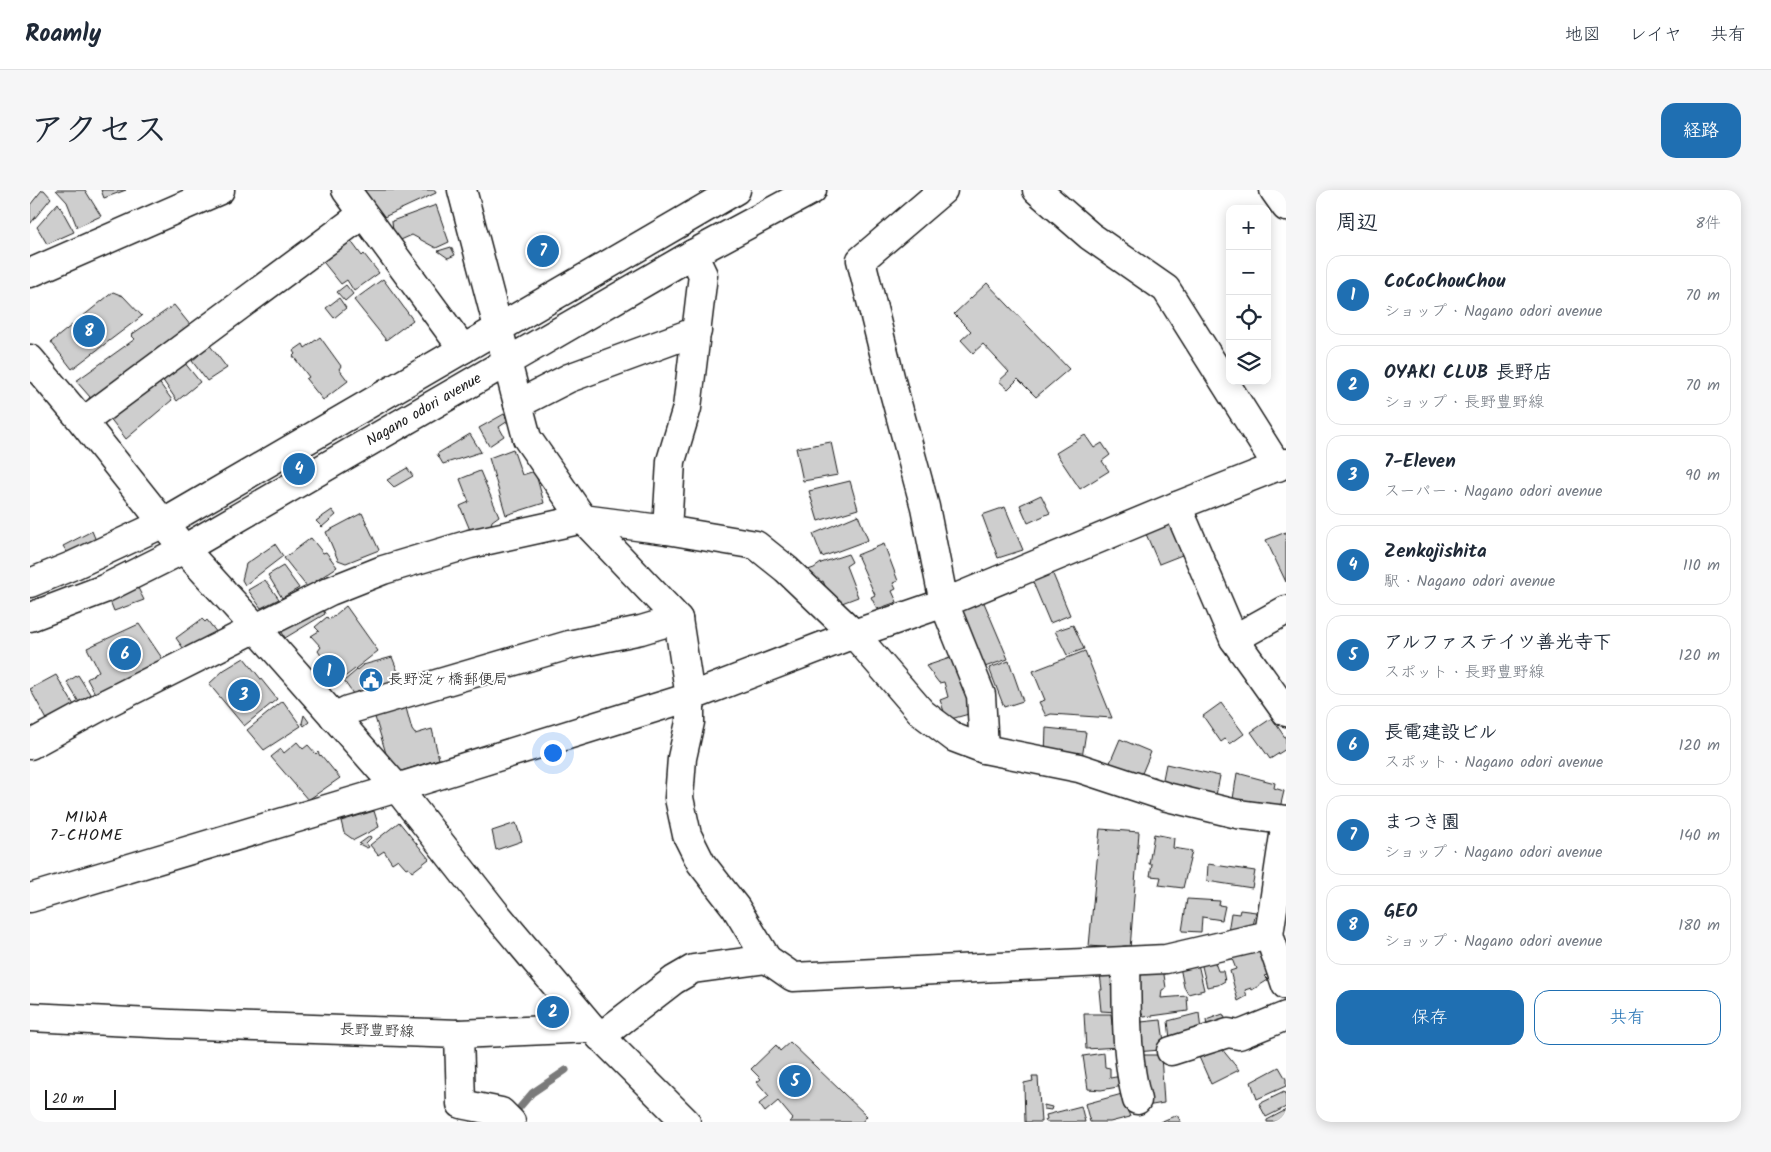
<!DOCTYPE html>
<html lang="ja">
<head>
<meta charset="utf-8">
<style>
  :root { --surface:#fff; --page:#f6f6f7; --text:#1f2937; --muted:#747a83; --line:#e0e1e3; --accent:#1f6fb2 }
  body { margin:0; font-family:Kalam,"Klee One",sans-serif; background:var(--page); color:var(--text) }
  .controls { position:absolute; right:15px; top:15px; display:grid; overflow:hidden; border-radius:10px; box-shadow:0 2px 12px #0003 }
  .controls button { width:45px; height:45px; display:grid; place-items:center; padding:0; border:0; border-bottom:1px solid var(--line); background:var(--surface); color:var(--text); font:25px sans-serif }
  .scale { position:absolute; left:15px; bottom:12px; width:71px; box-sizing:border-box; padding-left:5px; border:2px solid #1c1c1c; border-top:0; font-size:14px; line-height:18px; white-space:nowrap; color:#1c1c1c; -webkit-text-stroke:4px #fff; paint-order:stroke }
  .you { position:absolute; left:522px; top:562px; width:18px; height:18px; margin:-12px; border:4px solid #fff; border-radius:50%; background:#1a73e8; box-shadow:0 0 0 8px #1a73e833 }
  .badge { display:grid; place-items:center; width:32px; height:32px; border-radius:50%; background:var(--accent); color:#fff; font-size:16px; font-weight:700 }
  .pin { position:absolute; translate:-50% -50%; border:2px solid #fff; box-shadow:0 1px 5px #0006 }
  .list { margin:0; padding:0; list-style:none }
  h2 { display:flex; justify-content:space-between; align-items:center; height:65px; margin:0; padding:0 20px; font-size:21px }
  h2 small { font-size:16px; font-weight:400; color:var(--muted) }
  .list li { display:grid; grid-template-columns:32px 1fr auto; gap:15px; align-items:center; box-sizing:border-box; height:80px; margin:0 10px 10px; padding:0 10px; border:1px solid var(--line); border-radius:15px }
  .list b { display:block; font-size:19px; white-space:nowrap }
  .list p { margin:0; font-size:16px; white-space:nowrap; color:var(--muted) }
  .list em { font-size:16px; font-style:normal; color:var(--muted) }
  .actions { display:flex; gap:10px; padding:15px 20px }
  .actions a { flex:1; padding:11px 0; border:1px solid var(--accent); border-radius:15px; text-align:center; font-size:18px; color:var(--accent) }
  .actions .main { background:var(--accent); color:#fff }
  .icon { flex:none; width:28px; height:28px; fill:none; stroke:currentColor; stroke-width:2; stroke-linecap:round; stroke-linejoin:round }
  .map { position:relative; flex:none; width:1256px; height:932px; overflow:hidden; border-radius:15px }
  header { display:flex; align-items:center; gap:30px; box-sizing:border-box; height:70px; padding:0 25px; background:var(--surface); border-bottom:1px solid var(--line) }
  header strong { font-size:24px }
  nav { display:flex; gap:28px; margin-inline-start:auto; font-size:18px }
  .intro { display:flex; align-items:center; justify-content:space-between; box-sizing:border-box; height:120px; padding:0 30px }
  h1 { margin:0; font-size:35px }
  .button { padding:12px 22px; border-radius:15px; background:var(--accent); color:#fff; font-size:18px; font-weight:700 }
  main { display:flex; gap:30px; padding:0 30px }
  aside { flex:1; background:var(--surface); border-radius:15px; box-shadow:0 2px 12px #0003 }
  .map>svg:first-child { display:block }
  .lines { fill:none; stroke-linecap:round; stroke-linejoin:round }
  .stream { stroke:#7a7a7a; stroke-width:7 }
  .building { fill:#cecece; stroke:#1c1c1c }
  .minor-casing { stroke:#1c1c1c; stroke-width:31 }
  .major-casing { stroke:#1c1c1c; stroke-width:31 }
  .minor { stroke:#fff; stroke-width:28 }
  .major { stroke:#fff; stroke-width:28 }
  .labels { text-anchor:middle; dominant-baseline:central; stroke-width:4; stroke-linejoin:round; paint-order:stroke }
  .street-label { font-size:15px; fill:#1c1c1c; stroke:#fff }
  .poi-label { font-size:15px; fill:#1c1c1c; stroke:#fff; text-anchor:start }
  .neighbourhood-label { font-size:16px; letter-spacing:1px; fill:#1c1c1c; stroke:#fff }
</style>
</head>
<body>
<header>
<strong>Roamly</strong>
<nav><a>地図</a><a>レイヤ</a><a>共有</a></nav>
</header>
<div class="intro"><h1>アクセス</h1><a class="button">経路</a></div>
<main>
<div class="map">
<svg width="1256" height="932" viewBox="0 0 1256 932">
  <rect width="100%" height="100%" fill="#fff"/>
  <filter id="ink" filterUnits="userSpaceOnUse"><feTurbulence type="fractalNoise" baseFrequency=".02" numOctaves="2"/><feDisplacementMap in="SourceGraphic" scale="10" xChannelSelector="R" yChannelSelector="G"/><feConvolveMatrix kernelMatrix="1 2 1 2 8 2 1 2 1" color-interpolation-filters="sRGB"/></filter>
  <g filter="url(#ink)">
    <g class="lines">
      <path class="stream" d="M487,927L485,923L502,903L536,880"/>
    </g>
    <path class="building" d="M12,0H14L21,8L0,34V15Z
      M26,0H55L71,26L47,37L37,12Z
      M71,0H96L74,8Z
      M333,0H405L406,3L354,27L345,16L340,17Z
      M28,13L44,42L17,54L7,37Z
      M406,15L419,52L406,58L382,45L364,53L362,31Z
      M318,47L332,66L334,64L349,83L324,101L317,90L311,94L290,68Z
      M421,57L425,65L418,68L408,61Z
      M353,89L383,130L356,150L324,110Z
      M957,93L1039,179L1006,207L988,189L978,199L969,191L979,182L953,154L943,163L931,150L941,141L924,124Z
      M316,95L323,104L315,111L307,102Z
      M83,102L93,106L112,126L42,179L21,152Z
      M309,108L316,118L304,128L296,118Z
      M144,115L165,141L61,217L57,211L60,207L46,191L105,149L101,145Z
      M290,147L311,176L309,179L318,191L293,210L276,189L279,187L263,166L265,164L263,161L273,154L275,158Z
      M175,149L197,178L177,191L162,171L169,165L163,159Z
      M150,167L170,192L147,211L128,183Z
      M125,187L142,210L96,249L76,223Z
      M474,224L478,231L469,237L474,246L459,256L449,238Z
      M440,244L451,262L413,274L407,264Z
      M1055,245L1064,258L1072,253L1080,265L1072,271L1079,281L1050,299L1026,263Z
      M801,252L808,285L773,291L766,258Z
      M483,259L492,285L505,281L514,313L476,325L459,268Z
      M377,278L383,286L364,297L357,290Z
      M450,281L469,326L462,331L461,335L440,340L430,316L439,312L430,289Z
      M820,291L828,319L788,331L779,301Z
      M1011,305L1020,323L998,333L990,315Z
      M975,317L993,360L968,368L952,325Z
      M302,320L306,325L292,337L286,331Z
      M332,323L349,360L316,373L308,370L296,342Z
      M828,325L838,350L792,367L783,344Z
      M1144,333L1157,363L1129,374L1116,344Z
      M62,341L67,353L39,365L33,356Z
      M1256,342V392L1236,350Z
      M281,348L293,363L296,362L307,377L277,397L254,368Z
      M245,354L253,366L215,395L212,390L216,374Z
      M854,354L868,391L863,393L866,399L862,401L867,412L847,419L841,407L845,405L827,365Z
      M818,364L822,372L816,376L828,407L804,416L793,391L784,395L778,380L784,378L791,373Z
      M253,376L269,398L252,408L238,385Z
      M1022,382L1040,425L1020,433L1002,390Z
      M235,390L249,409L231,418L218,400Z
      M108,398L114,410L84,421L80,411Z
      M952,408L978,469L943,481L920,419Z
      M316,416L348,461L298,500L282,478L294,470L288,461L291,457L281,446L289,441L285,437L297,427L299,430Z
      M292,417L295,424L255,448L250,438Z
      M172,429L175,432L177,430L187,443L158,465L146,448Z
      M109,434L134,471L67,507L57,489L69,481L57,458Z
      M1043,435L1054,459L1037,465L1025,441Z
      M1055,461L1082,528L1021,524L1016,526L1009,512L1015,510L1003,481Z
      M932,464L950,521L917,530L910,510L918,507L914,492L909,493L896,476Z
      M362,467L373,494L328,511L314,491L333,475Z
      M214,468L247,509L214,536L179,494L194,480Z
      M979,471L993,511L974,517L959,478Z
      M26,485L47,520L20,535L0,499Z
      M48,485L65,512L53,519L37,492Z
      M253,511L271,536L234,560L217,540Z
      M1191,513L1214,544L1200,554L1195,549L1191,552L1173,526Z
      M375,514L382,540L385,544L402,539L409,569L368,582L358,570L344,524Z
      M274,525L279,532L274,536L272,533Z
      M1242,528L1256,549V559L1240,569L1221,542Z
      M1016,538L1056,542L1052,568L1015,564Z
      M1090,549L1121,562L1110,588L1079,575Z
      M267,552L273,559L278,555L286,564L288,562L290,566L291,565L310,588L278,610L241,567L251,559L254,563Z
      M1136,574L1190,586L1185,610L1131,599Z
      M1207,583L1245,593L1244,598L1254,601L1250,618L1203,609Z
      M344,621L349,637L324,650L314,643L311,631Z
      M369,632L399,669L382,682L378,677L376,678L368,669L362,673L354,661L348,665L340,655Z
      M486,633L492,651L466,660L462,641Z
      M1070,639L1109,642L1100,759L1059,756Z
      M1124,644L1144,648L1143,658L1162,661L1153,698L1129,695L1131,687L1120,686L1122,674H1119Z
      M340,646L341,648L336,653L339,657L337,658L329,654Z
      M1178,674L1225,681L1222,698L1177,691Z
      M1157,709L1190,711L1189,715L1195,716L1192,730L1172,727L1171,742L1152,741Z
      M1210,720L1226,722L1221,745L1198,742L1201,723L1209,724Z
      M1233,758L1237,785L1234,786L1238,790L1222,800L1221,798L1215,800L1217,806L1208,811L1200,781L1206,779L1200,764Z
      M1184,770L1188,781H1193L1195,791L1188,795L1177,797L1171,772Z
      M1168,774L1174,800L1158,804L1154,797L1150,777Z
      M1133,778L1136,798L1132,800L1131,808L1157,806L1158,821L1114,827L1111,822L1104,824L1099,780Z
      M1070,784H1085L1087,822L1071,821L1069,800H1072Z
      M1169,823L1171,841L1140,849L1138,831Z
      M1054,824H1081L1082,835L1087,837L1088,857L1056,859Z
      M1193,824L1197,832L1177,836L1176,830Z
      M1131,830L1134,852L1131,860L1105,862L1101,833Z
      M760,852L837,926L832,932H759L763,929L748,911L735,922L729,914L739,906L727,892L731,889L721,879L746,855L750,861Z
      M1191,858L1209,880L1181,894L1169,867Z
      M1074,863L1075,877L1080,878V888L1092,886L1093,896L1071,900L1058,899L1053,866Z
      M1104,865H1131L1134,913L1116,916Z
      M1249,877L1256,889V896L1227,909L1221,892Z
      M1002,887H1008L1011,932H995L994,893L1003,891Z
      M1254,902L1256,907V917L1236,927L1229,914Z
      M1092,904L1100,927L1080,932H1060L1055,914Z
      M1014,915L1022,917L1021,920L1014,919Z
      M1051,916L1055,932H1016L1015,930L1017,929L1016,925Z
      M1256,920V932H1237V930Z
      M1147,925L1151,932H1130Z"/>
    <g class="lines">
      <defs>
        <g id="minor">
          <path d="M316,0L433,159"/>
          <path d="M432,0L497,248L553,329L648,429L660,507V532L652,568L649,608L657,645L671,673L706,718L737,769L763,787L1136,769L1239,745L1256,795"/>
          <path d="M913,0L831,70L861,191L895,317L914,413L951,505L954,559"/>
          <path d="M1007,0L1060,46L1136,99L1248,277"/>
          <path d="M1244,0L1256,17"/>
          <path d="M0,83L190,0"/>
          <path d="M0,169L53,232L154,359L226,438L367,598L466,724L562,838"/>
          <path d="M488,214L539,188L667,141"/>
          <path d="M53,232L333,24"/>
          <path d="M1147,316L1204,449L1256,522"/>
          <path d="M637,340L641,271L657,218L673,85L663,64"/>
          <path d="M0,393L44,375L134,333L706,0"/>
          <path id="s1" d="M0,427L74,399L154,359L663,64L782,0"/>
          <path d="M1204,449L1256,420"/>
          <path d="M304,527L318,520L539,455L611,440L648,429"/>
          <path d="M0,555L77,513L300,401L353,380L440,354L553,329L637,340L726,355L756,379L824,444L892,523L925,548L954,559L1049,578L1137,607L1207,624L1256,630"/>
          <path d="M0,708L367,598L660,507L824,444L914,413L1147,316L1256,273"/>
          <path d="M1239,745L1256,632"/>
          <path d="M1096,771C1097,817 1095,865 1107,910"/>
          <path d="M429,844L431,914L471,922L481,932"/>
          <path d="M570,847L644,790L663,779L737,769"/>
          <path d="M1141,861L1198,843L1209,845L1256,826"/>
        </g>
        <path id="major" d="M0,827L141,834L429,844L562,838L656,932"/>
      </defs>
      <use href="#minor" class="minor-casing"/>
      <use href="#major" class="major-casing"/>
      <use href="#minor" class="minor"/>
      <use href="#major" class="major"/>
    </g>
  </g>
  <defs>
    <symbol id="civic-disc" viewBox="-11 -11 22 22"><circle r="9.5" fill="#1f6fb2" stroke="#fff"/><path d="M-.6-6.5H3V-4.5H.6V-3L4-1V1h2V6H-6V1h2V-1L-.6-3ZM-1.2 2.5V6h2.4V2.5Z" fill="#fff"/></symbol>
  </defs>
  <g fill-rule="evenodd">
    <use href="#civic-disc" x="327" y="476" width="28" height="28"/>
  </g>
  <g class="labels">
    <g class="street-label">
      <text stroke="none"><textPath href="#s1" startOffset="446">Nagano odori avenue</textPath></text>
      <text transform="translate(347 841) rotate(2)">長野豊野線</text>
    </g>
    <g class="poi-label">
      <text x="358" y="490">長野淀ヶ橋郵便局</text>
    </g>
    <g class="neighbourhood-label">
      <text x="57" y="627">MIWA<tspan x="57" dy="18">7-CHOME</tspan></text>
    </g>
  </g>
</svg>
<div class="controls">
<button>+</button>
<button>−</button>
<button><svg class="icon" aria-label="locate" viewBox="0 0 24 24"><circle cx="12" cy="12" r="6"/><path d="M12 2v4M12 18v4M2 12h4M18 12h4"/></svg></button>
<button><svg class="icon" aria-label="layers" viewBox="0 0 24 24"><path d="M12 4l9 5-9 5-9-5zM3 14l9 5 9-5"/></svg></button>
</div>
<div class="scale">20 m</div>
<div class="you"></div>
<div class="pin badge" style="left:299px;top:481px">1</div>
<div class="pin badge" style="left:523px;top:822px">2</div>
<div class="pin badge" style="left:214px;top:505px">3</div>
<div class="pin badge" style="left:269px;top:279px">4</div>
<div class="pin badge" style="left:765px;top:891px">5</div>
<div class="pin badge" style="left:95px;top:464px">6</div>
<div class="pin badge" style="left:513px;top:61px">7</div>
<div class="pin badge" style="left:59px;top:141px">8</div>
</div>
<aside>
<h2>周辺<small>8件</small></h2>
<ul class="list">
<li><span class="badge">1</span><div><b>CoCoChouChou</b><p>ショップ · Nagano odori avenue</p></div><em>70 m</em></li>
<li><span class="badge">2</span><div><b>OYAKI CLUB 長野店</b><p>ショップ · 長野豊野線</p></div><em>70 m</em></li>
<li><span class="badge">3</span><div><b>7-Eleven</b><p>スーパー · Nagano odori avenue</p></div><em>90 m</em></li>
<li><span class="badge">4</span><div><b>Zenkojishita</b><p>駅 · Nagano odori avenue</p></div><em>110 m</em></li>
<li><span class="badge">5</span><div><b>アルファステイツ善光寺下</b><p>スポット · 長野豊野線</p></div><em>120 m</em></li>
<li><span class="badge">6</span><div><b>長電建設ビル</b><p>スポット · Nagano odori avenue</p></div><em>120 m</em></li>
<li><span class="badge">7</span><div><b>まつき園</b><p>ショップ · Nagano odori avenue</p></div><em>140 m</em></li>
<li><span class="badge">8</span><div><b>GEO</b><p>ショップ · Nagano odori avenue</p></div><em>180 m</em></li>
</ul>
<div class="actions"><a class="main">保存</a><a>共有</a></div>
</aside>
</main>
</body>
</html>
